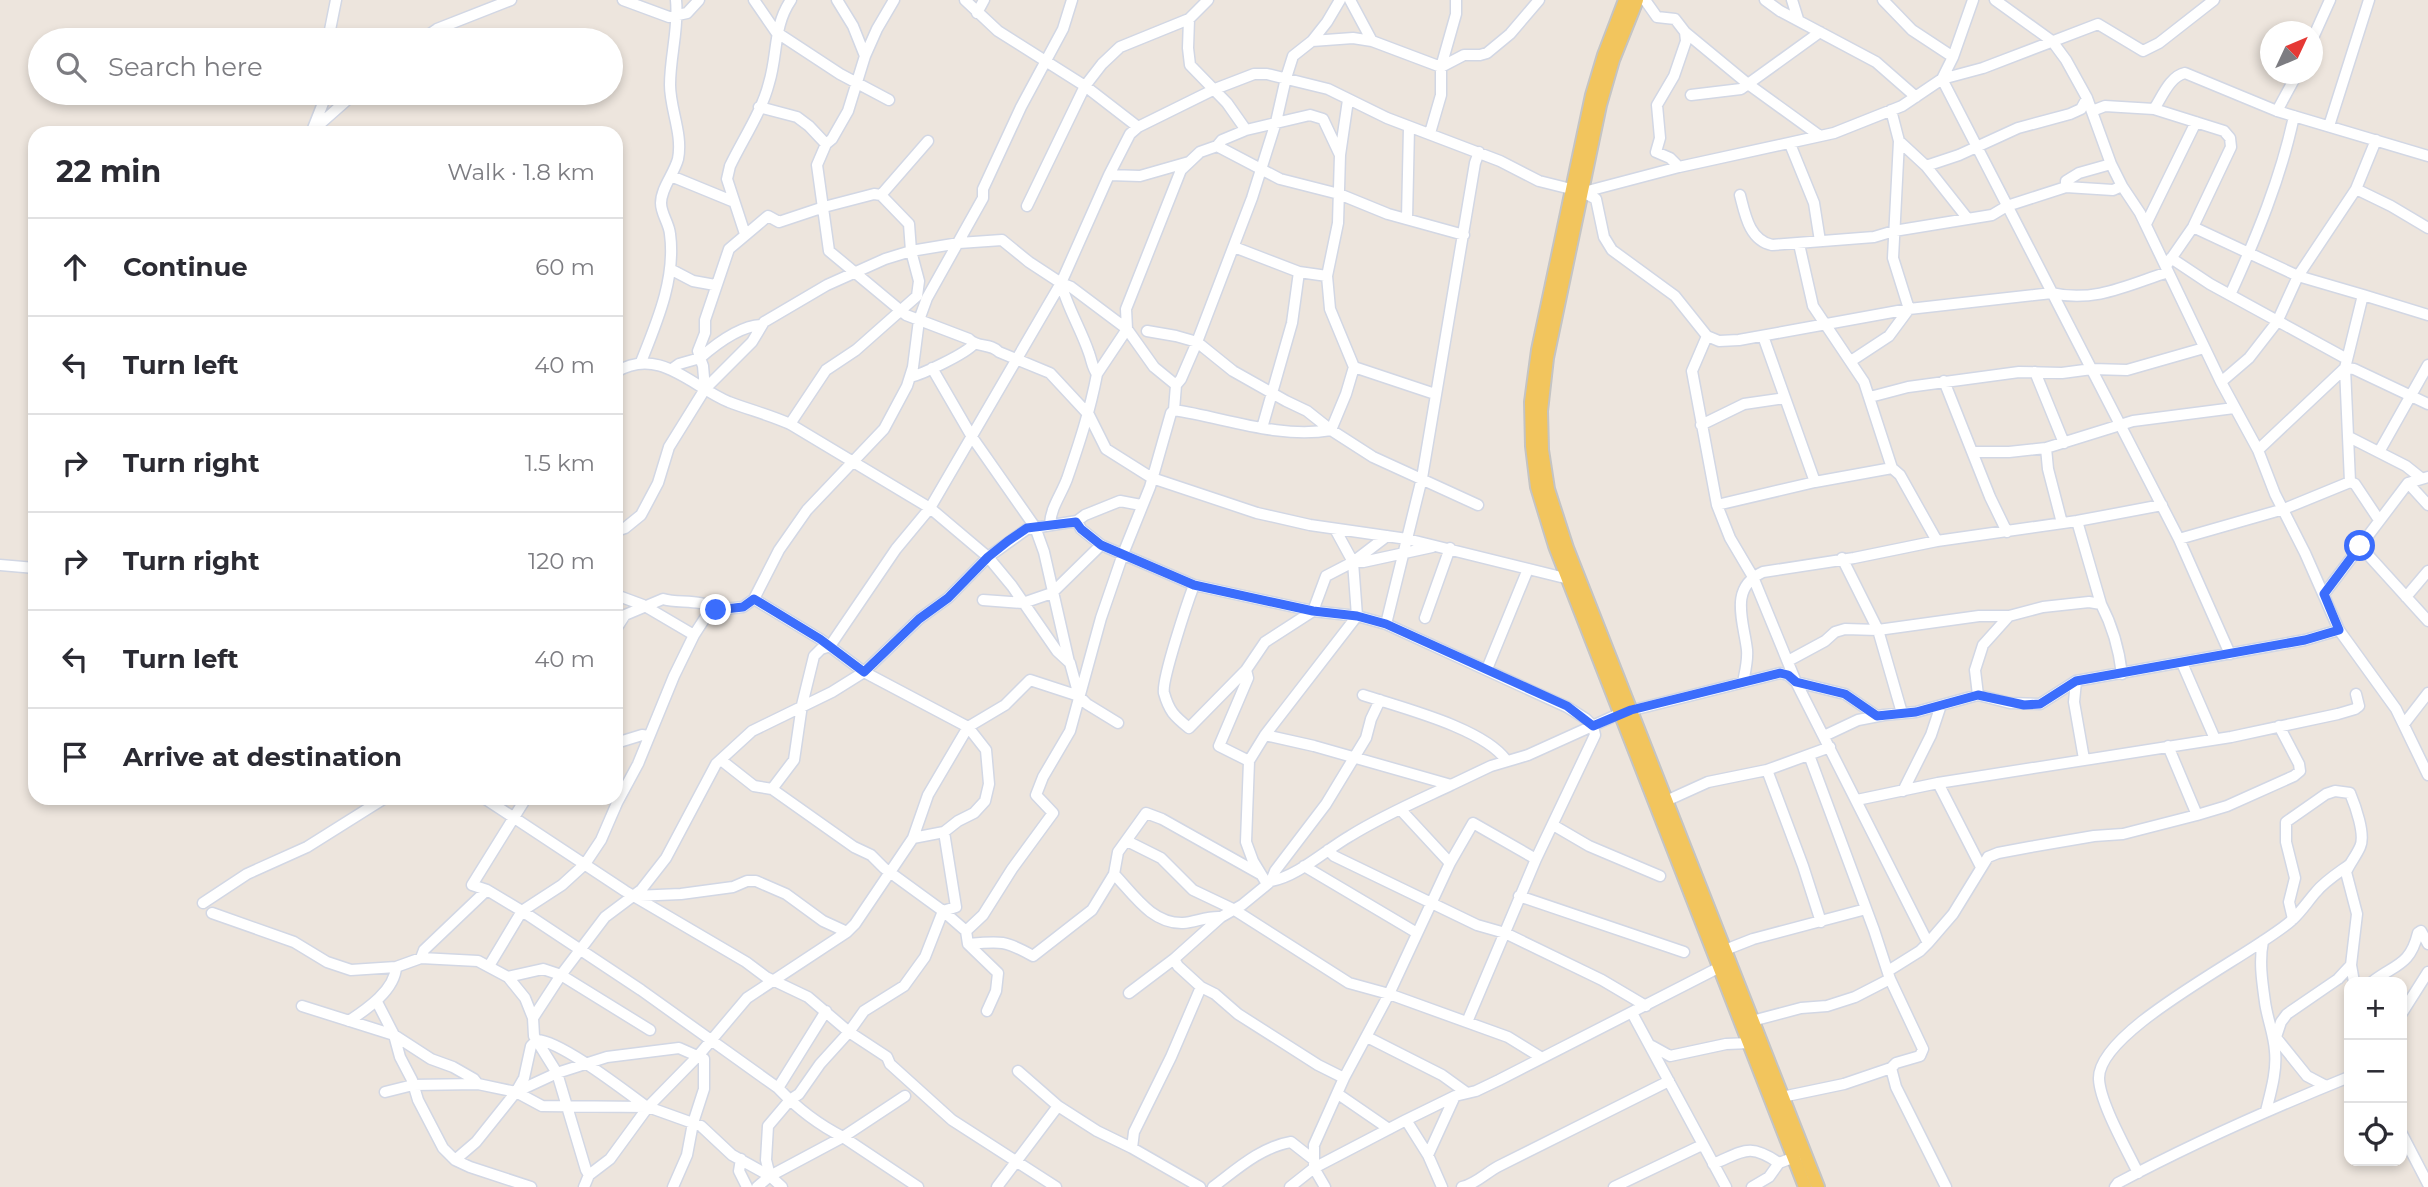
<!DOCTYPE html>
<html lang="en">
<head>
<meta charset="utf-8">
<style>
  :root { --surface:#fff; --page:#f7f7f7; --text:#2b2b33; --muted:#7c7c81; --line:#e1e1e2 }
  body { margin:0; font-family:Montserrat,sans-serif; background:var(--page); color:var(--text) }
  .controls { position:absolute; right:21px; bottom:21px; display:grid; overflow:hidden; border-radius:14px; box-shadow:0 4px 10px #0003 }
  .controls button { width:63px; height:63px; display:grid; place-items:center; padding:0; border:0; border-bottom:2px solid var(--line); background:var(--surface); color:var(--text); font:35px sans-serif }
  .compass { position:absolute; left:2260px; top:21px; width:63px; height:63px; border-radius:50%; background:var(--surface); box-shadow:0 4px 10px #0003; rotate:46deg }
  .stop { position:absolute; width:21px; height:21px; margin:-16px; border:5px solid #3b6dfc; border-radius:50%; background:#fff }
  .stop.end { background:#3b6dfc; border-color:#fff; box-shadow:0 2px 7px #0008 }
  .list { margin:0; padding:0; list-style:none }
  h2 { display:flex; justify-content:space-between; align-items:center; height:91px; margin:0; padding:0 28px; font-size:30px }
  h2 small { font-size:23px; font-weight:400; color:var(--muted) }
  .list li { display:grid; grid-template-columns:46px 1fr auto; gap:21px; align-items:center; box-sizing:border-box; height:98px; padding:0 28px; border-top:2px solid var(--line) }
  .list b { display:block; font-size:26px; white-space:nowrap }
  .list em { font-size:23px; font-style:normal; color:var(--muted) }
  .icon { flex:none; width:38px; height:38px; fill:none; stroke:currentColor; stroke-width:2; stroke-linecap:round; stroke-linejoin:round }
  .map { position:relative; flex:none; width:2428px; height:1187px; overflow:hidden }
  .search { position:absolute; background:var(--surface); box-shadow:0 4px 10px #0003; left:28px; top:28px; width:595px; height:77px; display:flex; align-items:center; gap:18px; box-sizing:border-box; padding:0 24px; border-radius:38px; color:var(--muted); font-size:26px }
  .panel { position:absolute; background:var(--surface); box-shadow:0 4px 10px #0003; left:28px; top:126px; width:595px; height:679px; border-radius:21px }
  .map>svg:first-child { display:block }
  .lines { fill:none; stroke-linecap:round; stroke-linejoin:round }
  .minor-casing { stroke:#d2d7e4; stroke-width:13 }
  .major-casing { stroke:#c4c4c4; stroke-width:16 }
  .minor { stroke:#fff; stroke-width:10 }
  .major { stroke:#f2c55d; stroke-width:12 }
  .route { stroke:#3b6dfc; stroke-width:9 }
</style>
</head>
<body>
<div class="map">
<svg width="2428" height="1187" viewBox="0 0 2428 1187">
  <rect width="100%" height="100%" fill="#ede5dd"/>
  <g class="lines">
    <defs>
      <path id="minor" d="M623,0L669,17L687,13L699,0
        M754,0L776,32L840,74L889,100
        M837,0L853,26L865,56L848,111L832,139L826,144L817,165L829,251L906,315L969,339C977,348 991,343 999,352L1050,373L1089,415L1106,449L1152,478L1257,513L1310,525L1407,539L1569,579
        M965,0L998,31L1085,86L1138,127
        M1350,0L1372,41
        M1645,0L1657,17L1675,19L1685,32L1686,41L1674,76L1657,105L1660,138L1656,152L1670,158L1679,167
        M1765,0L1780,11L1876,62L1916,97
        M1792,0L1798,19
        M1883,0L1912,30L1953,57
        M1995,0L2052,41L2066,60L2087,98L2111,164L2122,186L2140,213L2221,382L2258,450L2275,494L2305,553L2339,630L2396,709L2428,775
        M2214,0L2159,43L2143,51L2098,24L1983,68L1942,79L2179,539L2230,654
        M977,13L984,0
        M1189,19L1188,48L1190,65L1227,103L1246,130
        M1685,32L1748,84L1820,136
        M328,40L336,0
        M421,40L437,29L511,0
        M2312,40L2330,0
        M1312,41L1353,38L1372,41L1441,67L1464,55H1480L1487,53L1510,34L1539,0
        M865,56L877,29L894,0
        M1691,95L1741,89L1820,32
        M759,107L797,117L809,126L826,144
        M2154,109L2224,131L2230,138L2231,147L2193,227L2166,266
        M2092,111L2105,106L2154,109C2162,97 2170,76 2185,73L2277,111L2428,156
        M2277,111L2297,74
        M2329,126L2369,0
        M312,131L355,93
        M312,131L327,93
        M1430,133L1441,95V67L1456,14V0
        M1899,141L1926,166L1968,219
        M1790,144L1814,203L1820,241
        M1217,146L1280,179L1339,194L1388,214L1464,235
        M1926,166L1959,155L2018,128L2070,114L2081,109L2087,98
        M1109,175L1140,176L1189,162
        M671,176L732,201
        M2066,187V181L2079,173L2111,164
        M2356,189L2391,206L2428,228
        M1583,192L1596,199L1604,237L1612,250L1675,296L1707,336L1719,341L1739,340L1909,309L2052,293C2094,303 2128,285 2168,272
        M1584,192L1679,167L1834,133L1902,106L1942,79L1953,57L1973,0
        M881,195L928,141
        M1740,195C1745,214 1749,240 1772,245L1874,237L1894,231L1992,215L2007,206L2066,187L2113,190L2122,186
        M1027,206L1085,86L1102,64L1120,47L1189,19L1208,0
        M1407,219L1409,127
        M2146,224L2196,122
        M2193,227L2298,276L2363,295
        M745,234L727,179L730,166C743,139 762,111 769,83C778,54 773,26 791,0
        M1799,244L1813,306L1864,382L1892,468L1900,475L1937,541
        M1234,247L1299,272L1327,276
        M2171,258L2210,284L2347,359
        M670,269L693,281L715,285
        M2230,295C2256,238 2281,178 2294,116
        M1147,331L1176,336L1197,342L1233,371L1286,401L1307,411L1331,430L1373,457L1478,505
        M1707,336L1692,371L1717,505L1730,538L1753,577L1796,682L1928,943
        M1763,336L1815,482
        M1851,361L1889,336L1909,309L1893,258L1899,141L1891,110
        M641,362C657,322 676,278 670,234C669,223 661,214 661,203C661,188 674,174 678,159C683,134 670,109 670,85C670,56 679,28 676,0
        M1354,367L1435,394
        M932,368L972,437L1035,527L1044,552L1069,662
        M2345,368L2354,369L2428,404
        M672,369L679,364L700,358L698,351L705,333V320L729,249L768,216L779,222L824,207L874,194L881,195L909,224L911,251L919,281L917,296L856,350L826,370L790,424
        M616,372C659,346 691,386 729,402C750,410 770,415 790,424L930,508L988,557L1012,586L1057,651L1070,663L1079,696L1087,704L1118,723
        M2035,372L2064,443
        M1097,374L1127,329L1126,309L1181,170L1200,152L1217,146L1222,140L1246,130L1310,115L1323,119L1340,155
        M910,377C923,374 965,354 974,344
        M1944,381L1990,497L2007,532
        M2221,382L2249,358L2277,322L2298,276L2356,189L2376,140
        M705,389L703,366L700,358C716,344 739,326 761,325
        M1870,397L1908,387L2019,372L2062,373L2092,369L2127,370L2204,348
        M1174,410C1226,418 1279,439 1331,430L1346,394L1354,367L1330,309L1327,276L1338,223L1340,155L1348,100
        M1701,425L1744,404L1785,398
        M1262,428L1292,323L1299,272
        M2349,437L2406,466L2421,478
        M2046,448L2048,469L2062,523
        M2258,450L2345,368
        M1974,452H2009L2046,448L2133,421L2234,408
        M2379,452L2428,365
        M2408,483L2428,505
        M1717,505L1815,482L1892,468
        M2379,520L2355,484L2350,482L2345,368L2363,295L2428,315
        M1077,521L1081,529L1101,545L1194,585L1313,611L1357,616L1386,624L1567,707L1586,719L1593,726L1595,735L1536,859L1467,1022
        M2077,521L2101,604
        M1050,524C1051,507 1061,495 1067,479C1079,444 1090,411 1097,374C1092,367 1092,361 1089,353C1081,329 1067,307 1061,283
        M616,531L625,528L641,515L658,483L669,447L705,389L752,342L764,322L827,285L885,259L911,251L959,243L1002,240L1029,262L1061,283L1071,287L1127,329L1154,367L1176,385
        M2179,539L2284,509L2350,482
        M2360,546L2428,621
        M1842,558L1878,630L1902,713
        M1353,562L1387,536
        M0,565L35,568
        M1194,585C1188,601 1161,681 1164,693C1169,711 1174,716 1189,728L1246,670L1265,642L1313,611L1326,576L1353,562H1363L1432,547
        M2324,594L2408,483L2428,477
        M616,595L643,605L694,635
        M2406,597L2428,571
        M754,599L820,639L864,672L968,727L986,750L989,784L985,801L974,813L958,821L944,832L913,838
        M983,600L1023,603L1052,593L1101,545
        M1425,618L1450,548
        M1386,624L1422,478L1475,163L1479,152
        M616,629L625,615L663,599C679,604 701,598 716,610
        M1788,661L1825,641L1835,632L1845,629L1878,630L1979,616H2009
        M2182,663L2215,739
        M1487,669L1528,569
        M1246,670L1248,678L1219,746L1249,761
        M2076,681L2074,702L2084,759
        M1743,682C1745,672 1748,661 1747,650C1744,622 1728,588 1763,572L1854,558L1937,541L2077,521L2162,505
        M1363,695C1402,708 1483,728 1506,760
        M1978,695L1975,670L1983,645L2009,616L2043,607L2089,602L2101,604C2113,627 2119,649 2122,674
        M2404,724L2428,693
        M1265,735L1314,746L1451,785L1491,766L1528,755L1621,713L1780,673L1788,675L1796,682L1845,694L1877,716
        M1824,736L1858,720L1884,715L1916,712L1978,695L2010,703L2040,704L2076,681L2305,640L2339,630
        M616,743L642,735L648,736
        M2168,746L2197,815
        M1809,755L1874,930L1890,979L1923,1049L1920,1056L1896,1063L1891,1068L1896,1087L1946,1187
        M721,760L754,786L772,789L854,847L871,855L884,868L943,911L966,931
        M1767,770L1803,866L1821,922
        M1938,783L1981,867
        M772,789L794,760L802,705L814,656L821,649L830,646L896,549L930,508L1061,283L1109,175L1130,134L1138,127L1215,89L1254,74H1267L1328,89L1387,118L1500,161L1539,181L1571,189
        M1903,791L1931,735L1941,705
        M484,798L625,891L746,962L766,977L808,997L849,1032L887,1057L890,1064L952,1120L1056,1187
        M526,798L472,885L487,890L522,911L641,990L778,1088C796,1107 819,1125 843,1137L918,1187
        M1857,800L1938,783L2231,737L2338,714L2355,709L2359,706L2356,694
        M1666,801L1708,782L1767,770L1830,747
        M1400,809L1450,863
        M1553,825L1589,846L1660,876
        M1127,841L1161,858L1193,890L1233,909L1349,983L1389,994L1508,1037L1542,1058
        M1328,850L1334,856L1477,925L1505,933L1602,980L1646,1006
        M1304,866L1417,933
        M1114,874C1134,895 1152,924 1183,923C1196,922 1207,916 1221,917
        M1271,881C1297,877 1327,849 1350,836C1382,816 1417,801 1451,785
        M1267,884L1253,861L1246,842L1249,761L1265,735L1357,616L1353,562L1335,529
        M634,896L681,894L733,887L747,881H756L786,894L823,921L847,932
        M1519,896L1684,952
        M203,903L247,874L307,847L385,798
        M212,913L294,942L327,962L351,970L396,967L421,958L478,961L508,977L525,998L533,1018
        M2293,919L2289,902L2295,878L2286,842V822L2326,794L2335,791L2350,793C2355,805 2366,835 2360,847C2356,856 2350,863 2346,872L2357,914L2351,965L2354,982
        M2263,941C2259,961 2262,981 2265,1002C2267,1018 2274,1034 2275,1051C2277,1071 2271,1091 2266,1111
        M968,944C1000,941 1005,940 1033,956L1092,910L1114,874L1118,852L1146,813L1162,819L1260,874
        M1725,950L1753,939L1866,909
        M421,958L424,950L487,890
        M1174,959L1178,966L1201,987L1215,994L1238,1014L1318,1065L1344,1078
        M489,966L522,911L562,885L585,864L601,840L617,803L638,764L674,676L694,635L705,618L716,610L743,607L754,599L779,550L807,510L884,429L907,386L913,367L919,320L927,298L983,198V189L1021,107L1063,29L1072,0
        M1888,971L1920,951L1928,943L1953,914L1988,857L1998,853L2030,847L2094,836L2123,834L2197,815L2227,806L2294,776L2300,771L2299,764L2279,726
        M508,977L543,969L561,975L650,1030
        M2372,982C2395,964 2410,966 2418,933L2421,931L2428,944
        M1129,993L1174,959L1221,917L1242,905L1264,887L1271,881L1275,871L1326,804L1366,738L1371,719L1380,700
        M377,1002L394,1035L400,1057L412,1080L418,1100L443,1148L455,1160L470,1167L531,1187
        M302,1006L394,1035L431,1059L453,1067L474,1079L478,1084
        M987,1011L996,991L998,973L968,944L966,931L983,915L1012,869L1053,813L1036,795L1043,777L1070,731L1101,618L1123,554L1150,487L1171,413L1174,410L1176,385L1181,379L1197,342L1252,198L1276,122L1286,78L1293,56L1312,41L1327,22L1340,0
        M1632,1013L1726,1187
        M2402,1013L2428,972
        M349,1021C367,1009 395,990 396,967
        M1752,1021L1801,1008L1827,1006L1855,997L1890,979
        M2274,1035L2307,1076L2326,1086
        M1367,1037L1442,1075L1467,1093
        M2276,1037L2281,1022L2287,1014L2338,979L2351,965
        M1652,1046L1670,1056L1726,1044L1750,1043
        M1018,1071L1058,1106L1097,1131L1132,1148L1200,1187
        M778,1088L826,1011
        M385,1092L413,1085L478,1084L516,1092L542,1106L648,1107L701,1126L732,1155L770,1176L782,1187
        M516,1092L524,1078L531,1046L537,1040C561,1041 625,1091 647,1107
        M1338,1094L1389,1129
        M1782,1097L1844,1084L1891,1068
        M1406,1120L1428,1155L1442,1187
        M2402,1134L2428,1184
        M1132,1148L1134,1132L1171,1057L1201,987
        M1428,1155L1455,1096
        M741,1159L739,1171L747,1187
        M455,1160L476,1142L516,1092L557,1073L607,1057L679,1048L704,1059V1089L693,1123L687,1155L673,1187
        M1713,1164C1743,1152 1748,1142 1779,1163
        M2138,1173C2127,1150 2100,1103 2099,1079C2097,1029 2255,954 2292,920C2301,912 2308,901 2316,892C2325,881 2338,873 2349,865
        M589,1175L586,1170L557,1073L534,1036L533,1018L561,975L605,917L641,890L666,858L716,764L752,731L832,692L864,672L919,619L948,598L988,557L1027,529L1077,521L1085,515L1120,501L1141,505
        M770,1176L766,1160L768,1126L790,1100L799,1094L820,1064L849,1032L864,1011L904,986L925,957L943,911L956,907L944,832
        M584,1187L589,1175L610,1159L648,1107L698,1056L747,998L847,932L855,924L913,838L928,795L968,727L1005,705L1030,680L1079,696
        M757,1187L770,1176L843,1137L905,1096
        M997,1187L1058,1106
        M1213,1187C1237,1169 1261,1147 1291,1142L1314,1160
        M1290,1187L1314,1168L1406,1120L1455,1096L1476,1091L1499,1080L1720,967
        M1325,1187L1314,1168V1145L1344,1078L1389,994L1450,863L1473,823L1536,859
        M1462,1187C1476,1184 1487,1172 1499,1166C1556,1137 1612,1110 1669,1081
        M1614,1187L1702,1145
        M1752,1187L1769,1177L1779,1163L1800,1155
        M2115,1187L2118,1183C2193,1143 2270,1109 2349,1077"/>
      <path id="major" d="M1625,0L1604,55L1592,95L1538,350L1531,402L1532,446L1537,487L1555,546L1805,1187
        M1637,0L1613,60L1600,105L1547,358L1541,411L1542,450L1548,489L1567,548L1818,1187"/>
    </defs>
    <use href="#minor" class="minor-casing"/>
    <use href="#major" class="major-casing"/>
    <use href="#minor" class="minor"/>
    <use href="#major" class="major"/>
  </g>
  <g class="lines">
    <path class="route" d="M716,610L743,607L754,599L820,639L864,672L919,619L948,598L988,557L1008,541L1027,528L1076,522L1081,529L1101,545L1194,585L1313,611L1357,616L1386,624L1567,706L1593,726L1631,710L1780,673L1788,675L1796,682L1845,694L1877,716L1916,712L1978,695L2024,705L2040,704L2076,681L2305,640L2339,630L2324,594L2360,546"/>
  </g>
</svg>
<div class="controls">
<button>+</button>
<button>−</button>
<button><svg class="icon" aria-label="locate" viewBox="0 0 24 24"><circle cx="12" cy="12" r="6"/><path d="M12 2v4M12 18v4M2 12h4M18 12h4"/></svg></button>
</div>
<svg class="compass" viewBox="-18 -18 36 36"><path d="M0-13l5 13h-10z" fill="#e53935"/><path d="M0 13l5-13h-10z" fill="#7c7c81"/></svg>
<div class="stop" style="left:2360px;top:546px"></div>
<div class="stop end" style="left:716px;top:610px"></div>
<div class="search"><svg class="icon" aria-label="search" viewBox="0 0 24 24"><circle cx="10" cy="10" r="6"/><path d="M15 15l6 6"/></svg>Search here</div>
<section class="panel">
<h2>22 min<small>Walk · 1.8 km</small></h2>
<ul class="list">
<li><svg class="icon" aria-label="ahead" viewBox="0 0 24 24"><path d="M12 20V5M6 11l6-6 6 6"/></svg><div><b>Continue</b></div><em>60 m</em></li>
<li><svg class="icon" aria-label="left" viewBox="0 0 24 24"><path d="M17 20v-9H6M10 6l-5 5 5 5"/></svg><div><b>Turn left</b></div><em>40 m</em></li>
<li><svg class="icon" aria-label="right" viewBox="0 0 24 24"><path d="M7 20v-9h11M14 6l5 5-5 5"/></svg><div><b>Turn right</b></div><em>1.5 km</em></li>
<li><svg class="icon" aria-label="right" viewBox="0 0 24 24"><path d="M7 20v-9h11M14 6l5 5-5 5"/></svg><div><b>Turn right</b></div><em>120 m</em></li>
<li><svg class="icon" aria-label="left" viewBox="0 0 24 24"><path d="M17 20v-9H6M10 6l-5 5 5 5"/></svg><div><b>Turn left</b></div><em>40 m</em></li>
<li><svg class="icon" aria-label="arrive" viewBox="0 0 24 24"><path d="M6 21V4h12l-3 4 3 4H6"/></svg><div><b>Arrive at destination</b></div></li>
</ul>
</section>
</div>
</body>
</html>
